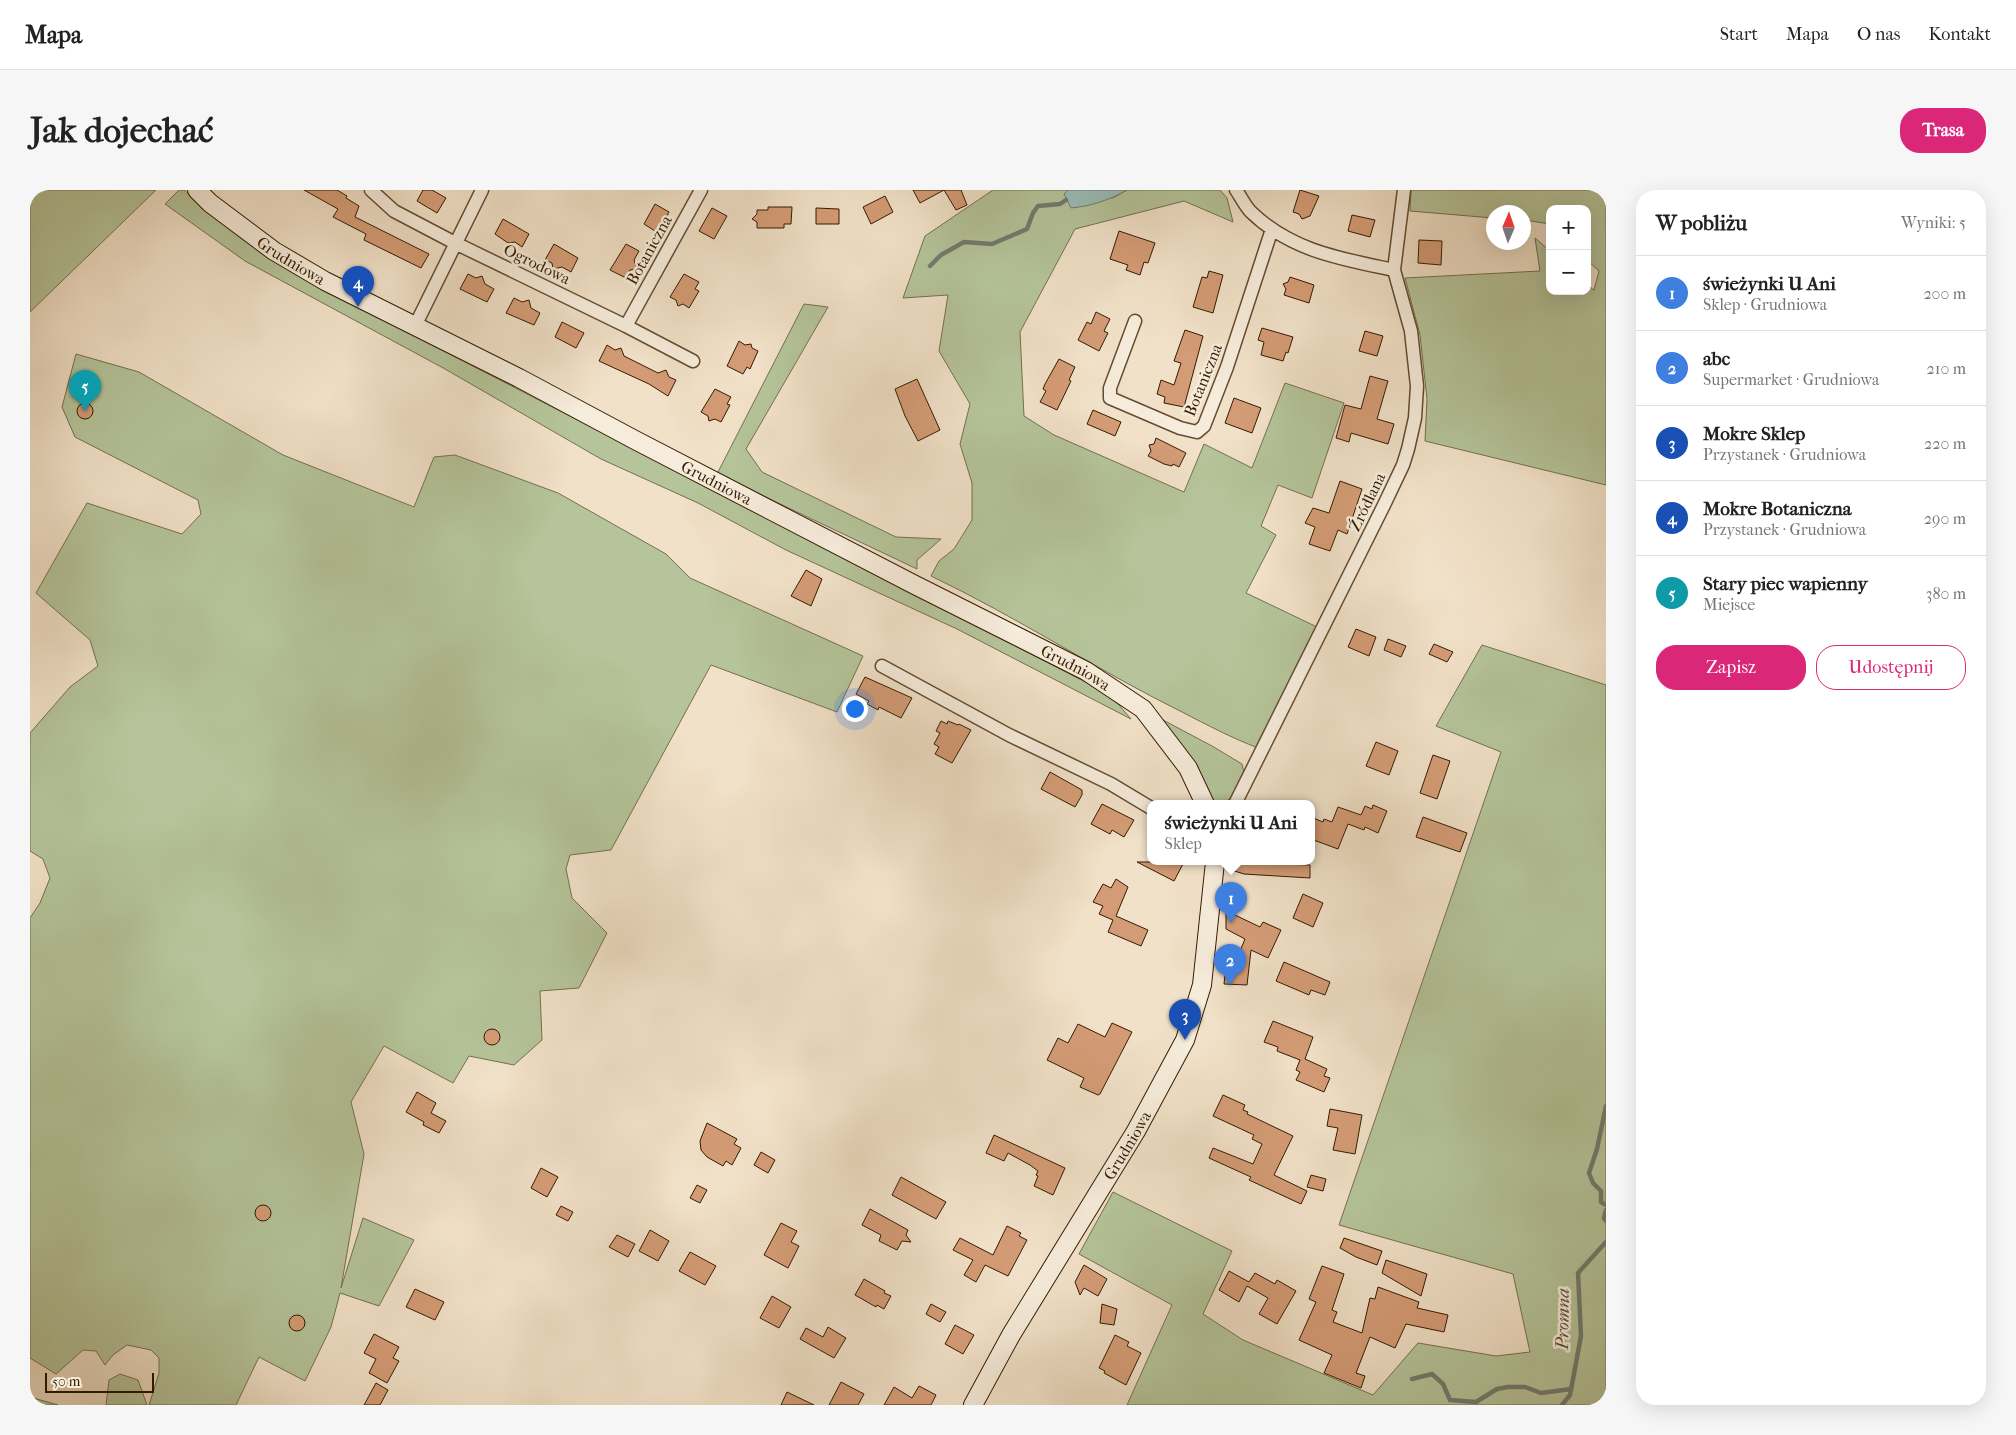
<!DOCTYPE html>
<html lang="pl">
<head>
<meta charset="utf-8">
<style>
  :root { --surface:#fff; --page:#f6f6f6; --text:#222; --muted:#767676; --line:#e0e0e0; --accent:#db2777 }
  body { margin:0; font-family:"IM FELL French Canon",serif; background:var(--page); color:var(--text) }
  .controls { position:absolute; right:15px; top:15px; display:grid; overflow:hidden; border-radius:10px; box-shadow:0 5px 20px #0002 }
  .controls button { width:45px; height:45px; display:grid; place-items:center; padding:0; border:0; border-bottom:1px solid var(--line); background:var(--surface); color:var(--text); font:25px sans-serif }
  .compass { position:absolute; left:1456px; top:15px; width:45px; height:45px; border-radius:50%; background:var(--surface); box-shadow:0 5px 20px #0002; rotate:2deg }
  .scale { position:absolute; left:15px; bottom:12px; width:109px; box-sizing:border-box; padding-left:5px; border:2px solid #341b00; border-top:0; font-size:14px; line-height:18px; white-space:nowrap; color:#341b00; -webkit-text-stroke:4px #f6ecdb; paint-order:stroke }
  .you { position:absolute; left:824px; top:518px; width:18px; height:18px; margin:-12px; border:4px solid #fff; border-radius:50%; background:#1a73e8; box-shadow:0 0 0 8px #1a73e833 }
  .badge { display:grid; place-items:center; width:32px; height:32px; border-radius:50%; background:var(--accent); color:#fff; font-size:16px; font-weight:700 }
  .pin { position:absolute; translate:-50% -41px; filter:drop-shadow(0 1px 2px #0008) }
  .pin::after { content:''; position:absolute; top:26px; width:18px; height:15px; background:inherit; clip-path:polygon(0 0,100% 0,50% 100%) }
  .popup { position:absolute; left:1117px; top:610px; width:168px; height:65px; box-sizing:border-box; display:grid; place-content:center; border-radius:10px; background:var(--surface); filter:drop-shadow(0 1px 4px #0005); font-size:16px; white-space:nowrap; color:var(--muted) }
  .popup b { font-size:19px; color:var(--text) }
  .popup::after { content:''; position:absolute; left:50%; top:100%; margin-left:-10px; border:10px solid transparent; border-top-color:var(--surface) }
  .list { margin:0; padding:0; list-style:none }
  h2 { display:flex; justify-content:space-between; align-items:center; height:65px; margin:0; padding:0 20px; font-size:21px }
  h2 small { font-size:16px; font-weight:400; color:var(--muted) }
  .list li { display:grid; grid-template-columns:32px 1fr auto; gap:15px; align-items:center; box-sizing:border-box; height:75px; padding:0 20px; border-top:1px solid var(--line) }
  .list b { display:block; font-size:19px; white-space:nowrap }
  .list p { margin:0; font-size:16px; white-space:nowrap; color:var(--muted) }
  .list em { font-size:16px; font-style:normal; color:var(--muted) }
  .actions { display:flex; gap:10px; padding:15px 20px }
  .actions a { flex:1; padding:11px 0; border:1px solid var(--accent); border-radius:20px; text-align:center; font-size:18px; color:var(--accent) }
  .actions .main { background:var(--accent); color:#fff }
  .map { position:relative; flex:none; width:1576px; height:1215px; overflow:hidden; border-radius:20px }
  header { display:flex; align-items:center; gap:30px; box-sizing:border-box; height:70px; padding:0 25px; background:var(--surface); border-bottom:1px solid var(--line) }
  header strong { font-size:24px }
  nav { display:flex; gap:28px; margin-inline-start:auto; font-size:18px }
  .intro { display:flex; align-items:center; justify-content:space-between; box-sizing:border-box; height:120px; padding:0 30px }
  h1 { margin:0; font-size:35px }
  .button { padding:12px 22px; border-radius:20px; background:var(--accent); color:#fff; font-size:18px; font-weight:700 }
  main { display:flex; gap:30px; padding:0 30px }
  aside { flex:1; background:var(--surface); border-radius:20px; box-shadow:0 5px 20px #0002 }
  .map>svg:first-child { display:block }
  .green { fill:#b5c49a; stroke:#74704d }
  .water { fill:#9bbdb9; stroke:#727c6f }
  .lines { fill:none; stroke-linecap:round; stroke-linejoin:round }
  .stream { stroke:#727c6f; stroke-width:4.5 }
  .building { fill:#d49c76; stroke:#341b00 }
  .street-casing { stroke:#634c32; stroke-width:15 }
  .secondary-casing { stroke:#341b00; stroke-width:20 }
  .street { stroke:#f6ecdb; stroke-width:12 }
  .secondary { stroke:#f6ecdb; stroke-width:18 }
  .labels { text-anchor:middle; dominant-baseline:central; stroke-width:5; stroke-linejoin:round; paint-order:stroke }
  .street-label { font-size:16px; fill:#341b00; stroke:#f6ecdb }
  .water-label { font-size:18px; font-style:italic; fill:#585441; stroke:#f6ecdb }
</style>
</head>
<body>
<header>
<strong>Mapa</strong>
<nav><a>Start</a><a>Mapa</a><a>O nas</a><a>Kontakt</a></nav>
</header>
<div class="intro"><h1>Jak dojechać</h1><a class="button">Trasa</a></div>
<main>
<div class="map">
<svg width="1576" height="1215" viewBox="0 0 1576 1215">
  <rect width="100%" height="100%" fill="#f1e1c8"/>
  <filter id="stains"><feTurbulence type="fractalNoise" baseFrequency=".004" numOctaves="4"/><feColorMatrix values="0 0 0 0 .2 0 0 0 0 .09 0 0 0 0 .02 0 0 0 .5 -.17"/></filter>
  <radialGradient id="worn" r=".72"><stop offset=".6" stop-color="#630" stop-opacity="0"/><stop offset="1" stop-color="#630" stop-opacity=".3"/></radialGradient>
  <path class="green" d="M0,0H126L0,122Z
    M149,0H154L228,58L342,124L1069,499L1088,514L1101,529L927,439L756,360L668,313L571,269L415,179L215,71L135,14Z
    M963,0H1038L1034,4L1083,8L1097,0H1190L1197,8L1203,32L1154,11L1045,39L990,142L994,226L1024,245L1154,302L1174,254L1222,278L1255,193L1314,213L1282,308L1248,295L1231,336L1246,345L1216,403L1287,437L1228,558C1202,548 1177,535 1152,522C1067,480 987,427 901,386L909,371L924,359L942,330V293L930,254L940,214L909,161L918,105L873,108L895,46Z
    M1381,0H1576V295L1395,251L1397,209L1390,145L1375,88L1510,81L1505,48L1520,61V101H1557V95L1564,100L1569,81L1557,70V19H1520V34L1494,30V22H1464L1463,28L1380,21Z
    M774,114L798,117L716,259L732,282L866,347L911,349L887,370V379L687,284Z
    M46,164L109,182L253,265L384,317L404,267L425,265L528,303L636,364L660,388L833,466L807,522L681,475L581,660L540,665L536,679L542,708L577,743L549,798L510,801L512,850L484,875L439,866L423,893L354,856L321,912L334,964L311,1098L333,1028L384,1050L349,1116L310,1103L301,1137L275,1191L229,1167L206,1215H119L129,1183V1168L121,1160L97,1155L83,1165L75,1175L66,1161L53,1160L26,1184L0,1168V728L10,713L20,688L13,669L0,661V543L40,497L68,476L60,450L6,403L57,313L152,344L171,324L168,310L45,247L32,217Z
    M1452,455L1576,495V1215H1097L1142,1115L1049,1064L1083,1002L1202,1061L1173,1124L1213,1150L1343,1205L1388,1153L1466,1166L1500,1162L1483,1084L1309,1035L1471,562L1406,536Z
    M1133,530L1182,556L1212,574L1214,583C1207,597 1203,615 1185,613L1168,583Z
    M90,1184L108,1190L117,1215H76L79,1190Z
    M0,1207L28,1215H0Z"/>
  <path class="water" d="M1038,0H1097C1079,10 1062,16 1041,18L1034,4Z"/>
  <g class="lines">
    <path class="stream" d="M900,76L911,65L934,52L962,54L997,39L1003,23L1008,16L1030,14L1036,10
      M1576,916L1567,959L1559,983L1563,993L1571,1001V1012L1576,1015
      M1576,1020L1574,1028L1576,1031
      M1382,1189L1402,1184L1413,1194L1420,1210L1446,1212L1467,1199L1478,1197H1495L1511,1203L1541,1199
      M1532,1215L1540,1205L1551,1146L1548,1083L1576,1052"/>
  </g>
  <path class="building" d="M274,0H307L317,6L316,8L329,16L325,27L399,64L391,78L334,50L336,44L303,27L308,19Z
    M393,0H402L416,8L407,23L387,11Z
    M883,0H931L937,15L926,20L914,0L890,13Z
    M1270,0L1289,6L1280,26L1272,29L1269,24L1263,22Z
    M855,6L863,22L841,34L833,17Z
    M625,14L639,22L628,43L614,34Z
    M738,17H762L761,34H754V38H727V32L722,29L727,24V20H738Z
    M682,18L697,26L684,49L669,41Z
    M786,18L809,19V34H786Z
    M1322,25L1345,30L1340,47L1318,41Z
    M473,29L499,44L492,57L485,52L478,53L465,44Z
    M1089,41L1125,53L1118,73L1114,72L1110,85L1096,80L1098,75L1080,69Z
    M1389,50L1412,51L1411,75L1388,73Z
    M524,54L548,68L541,82L532,77L523,79L522,73L515,70Z
    M596,54L609,61L604,70L607,79L600,80L596,88L580,80Z
    M1179,81L1193,85L1183,123L1163,117L1172,87L1177,88Z
    M438,84L446,88L452,86L455,94L464,99L457,112L430,99Z
    M654,84L669,92L665,99L669,101L659,118L653,114L648,116L646,110L640,107Z
    M1260,87L1284,95L1279,113L1254,105L1256,99L1253,94L1258,92Z
    M484,108L492,112L499,110L501,118L510,123L504,135L476,123Z
    M1066,122L1080,129L1074,141L1078,143L1069,161L1048,150L1057,132L1061,134Z
    M532,132L554,143L546,158L525,147Z
    M1232,138L1263,147L1258,163L1256,162L1253,171L1231,165L1234,152L1228,150Z
    M1155,140L1173,146L1154,217L1134,213L1135,207L1127,204L1131,190L1144,195L1151,173L1144,171Z
    M1335,141L1353,146L1347,166L1329,161Z
    M709,151L715,155L721,154L722,158L728,161L720,179L717,177L713,184L697,176Z
    M577,155L585,160L591,158L594,166L628,183L636,180L639,187L646,190L638,206L619,194L569,171Z
    M1029,169L1045,177L1039,190L1041,191L1027,220L1010,212L1016,201L1013,199L1015,194Z
    M1340,186L1358,191L1347,229L1364,234L1358,254L1321,243L1319,252L1306,248L1315,215L1331,219Z
    M887,189L910,240L888,251L875,226L865,199Z
    M685,199L701,207L697,214L700,215L691,232L685,229L679,231L678,226L671,222Z
    M1204,208L1231,218L1222,243L1195,233Z
    M47 221a8 8 0 1 1 16 0a8 8 0 1 1-16 0Z
    M1063,220L1091,232L1085,246L1057,234Z
    M1126,248L1156,263L1149,277L1143,274L1142,276L1134,274L1118,266L1121,261L1119,255L1124,254Z
    M1310,291L1332,299L1317,344L1308,340L1300,361L1279,354L1285,337L1275,333L1283,318L1299,323Z
    M776,380L792,389L781,416L761,406Z
    M1326,439L1346,447L1339,466L1318,457Z
    M1358,449L1376,456L1371,467L1354,460Z
    M1404,454L1423,462L1417,472L1399,464Z
    M835,487L882,508L871,528L849,517L848,520L837,514L839,511L826,504Z
    M911,531L917,534L918,531L928,535L929,534L941,540L922,573L905,564L909,557L904,554L910,543L906,541Z
    M1346,552L1368,561L1359,585L1336,576Z
    M1403,565L1420,571L1407,609L1390,603Z
    M1020,582L1052,600V605L1045,617L1011,599Z
    M1072,614L1104,630L1094,647L1082,640L1080,644L1061,634Z
    M1343,615L1357,621L1348,643L1335,637L1334,640L1318,634L1308,659L1281,649V627L1293,632L1294,629L1302,632L1308,617L1331,625L1335,616L1342,619Z
    M1393,627L1437,643L1430,662L1386,647Z
    M1107,672H1154L1144,691Z
    M1195,672L1280,675V688L1214,684L1195,678Z
    M1086,689L1098,697L1086,726L1118,740L1111,756L1078,742L1083,730L1069,724L1073,716L1063,712L1073,694L1081,698Z
    M1273,704L1293,713L1283,737L1263,728Z
    M1196,723L1205,725L1230,737L1233,732L1251,740L1238,768L1221,760L1217,795L1194,794L1197,767L1207,768L1215,749L1196,739Z
    M1254,772L1300,792L1295,805L1281,800L1279,805L1246,791Z
    M1243,831L1283,847L1275,869L1297,879L1294,886L1300,888L1294,902L1266,890L1270,882L1266,880L1270,870L1247,861L1248,857L1234,852Z
    M1082,833L1102,842L1070,904L1068,905L1050,897L1054,888L1017,870L1028,848L1038,853L1048,834L1075,847Z
    M454 847a8 8 0 1 1 16 0a8 8 0 1 1-16 0Z
    M387,902L406,913L401,923L416,931L409,943L393,935L394,932L376,922Z
    M1193,905L1215,915L1213,920L1218,922L1217,924L1263,946L1244,985L1277,1001L1271,1014L1219,990L1221,987L1179,968L1183,958L1223,974L1232,954L1222,949L1224,945L1183,926Z
    M1300,919L1332,925L1325,964L1303,960L1308,938L1297,936Z
    M677,933L707,949L704,954L711,958L702,975L696,971L693,976L677,967L671,960L670,951Z
    M964,945L1035,978L1023,1005L1004,996L1008,986L1006,985L1008,981L1000,975L978,963L974,971L956,963Z
    M731,962L745,970L738,983L724,975Z
    M511,978L528,987L517,1007L501,998Z
    M1281,985L1296,989L1293,1001L1277,997Z
    M871,987L916,1012L906,1029L862,1005Z
    M667,995L677,1000L670,1013L660,1008Z
    M225 1023a8 8 0 1 1 16 0a8 8 0 1 1-16 0Z
    M531,1016L543,1022L538,1031L526,1025Z
    M840,1019L878,1040L876,1045L881,1052L872,1051L867,1060L849,1051L851,1045L832,1035Z
    M751,1033L767,1041L761,1052L769,1056L758,1078L734,1065Z
    M977,1036L991,1043L989,1046L997,1050L978,1086L955,1075L946,1092L934,1085L943,1070L923,1060L930,1048L963,1065Z
    M620,1040L639,1051L628,1071L609,1061Z
    M587,1045L605,1054L598,1067L579,1057Z
    M1314,1048L1352,1061L1347,1075L1326,1067L1310,1058Z
    M660,1062L686,1076L675,1095L649,1081Z
    M1356,1070L1397,1084L1391,1106L1352,1083Z
    M1054,1075L1077,1089L1068,1106L1054,1098L1050,1105L1045,1092Z
    M1292,1076L1314,1084L1302,1120L1307,1122L1303,1132L1332,1143L1340,1108L1345,1109L1348,1097L1389,1112L1387,1118L1418,1125L1414,1142L1376,1134L1365,1158L1340,1147L1326,1183L1335,1186L1331,1198L1294,1183L1302,1165L1269,1150L1286,1112L1279,1109Z
    M1199,1081L1219,1092L1225,1083L1245,1094L1247,1090L1266,1101L1247,1134L1229,1124L1238,1108L1217,1096L1209,1112L1189,1100Z
    M834,1089L855,1101L854,1103L861,1106L854,1119L847,1115L846,1117L825,1105Z
    M385,1099L414,1112L405,1130L376,1117Z
    M742,1106L761,1117L749,1138L730,1128Z
    M901,1114L916,1122L910,1132L896,1124Z
    M1072,1114L1087,1119L1084,1135L1070,1133Z
    M259 1133a8 8 0 1 1 16 0a8 8 0 1 1-16 0Z
    M925,1135L944,1145L933,1164L915,1154Z
    M798,1137L816,1148L804,1168L770,1149L776,1138L793,1147Z
    M344,1144L369,1157L363,1168L369,1171L357,1193L339,1183L346,1169L334,1163Z
    M1085,1145L1099,1152L1097,1156L1111,1163L1096,1195L1074,1183L1075,1181L1069,1178Z
    M811,1192L834,1204L828,1215H799Z
    M346,1193L358,1200L350,1215H334Z
    M889,1196L906,1205L901,1215H854L864,1197L882,1208Z
    M757,1202L784,1215H751Z"/>
  <g class="lines">
    <defs>
      <path id="street" d="M341,0L364,21L425,53L596,136L663,171
        M1206,0C1211,7 1215,16 1221,22C1261,61 1312,69 1364,80
        M1105,131L1080,198V208L1150,238L1167,242L1174,236L1197,177L1242,39
        M385,136L452,0
        M596,136L671,0
        M852,476L979,545L1081,594L1121,618
        M1205,614L1354,315L1373,275L1378,259L1385,228L1387,196L1381,141L1364,80L1374,0"/>
      <g id="secondary">
        <path id="s1" d="M167,0L180,13L244,61L295,91L489,188L605,250L885,395L1056,481L1113,519L1158,578L1175,614"/>
        <path id="s2" d="M943,1215L981,1145L1106,941L1155,850L1172,795L1185,672"/>
      </g>
    </defs>
    <use href="#street" class="street-casing"/>
    <use href="#secondary" class="secondary-casing"/>
    <use href="#street" class="street"/>
    <use href="#secondary" class="secondary"/>
  </g>
  <g class="labels">
    <g class="street-label">
      <text transform="translate(619 60) rotate(-61)">Botaniczna</text>
      <text stroke="none"><textPath href="#s1" startOffset="118">Grudniowa</textPath></text>
      <text transform="translate(507 74) rotate(26)">Ogrodowa</text>
      <text transform="translate(1173 190) rotate(-68)">Botaniczna</text>
      <text stroke="none"><textPath href="#s1" startOffset="598">Grudniowa</textPath></text>
      <text transform="translate(1337 312) rotate(-64)">Źródlana</text>
      <text stroke="none"><textPath href="#s1" startOffset="1002">Grudniowa</textPath></text>
      <text stroke="none"><textPath href="#s2" startOffset="302">Grudniowa</textPath></text>
    </g>
    <g class="water-label">
      <text transform="translate(1533 1129) rotate(-89)">Promna</text>
    </g>
  </g>
  <rect width="100%" height="100%" filter="url(#stains)"/>
  <rect width="100%" height="100%" fill="url(#worn)"/>
</svg>
<div class="controls">
<button>+</button>
<button>−</button>
</div>
<svg class="compass" viewBox="-18 -18 36 36"><path d="M0-13l5 13h-10z" fill="#e53935"/><path d="M0 13l5-13h-10z" fill="#767676"/></svg>
<div class="scale">50 m</div>
<div class="you"></div>
<div class="pin badge" style="left:1201px;top:733px;background:#3f7fe0">1</div>
<div class="popup"><b>świeżynki U Ani</b>Sklep</div>
<div class="pin badge" style="left:1200px;top:795px;background:#3f7fe0">2</div>
<div class="pin badge" style="left:1155px;top:850px;background:#1a4fb4">3</div>
<div class="pin badge" style="left:328px;top:117px;background:#1a4fb4">4</div>
<div class="pin badge" style="left:55px;top:221px;background:#0f9aa8">5</div>
</div>
<aside>
<h2>W pobliżu<small>Wyniki: 5</small></h2>
<ul class="list">
<li><span class="badge" style="background:#3f7fe0">1</span><div><b>świeżynki U Ani</b><p>Sklep · Grudniowa</p></div><em>200 m</em></li>
<li><span class="badge" style="background:#3f7fe0">2</span><div><b>abc</b><p>Supermarket · Grudniowa</p></div><em>210 m</em></li>
<li><span class="badge" style="background:#1a4fb4">3</span><div><b>Mokre Sklep</b><p>Przystanek · Grudniowa</p></div><em>220 m</em></li>
<li><span class="badge" style="background:#1a4fb4">4</span><div><b>Mokre Botaniczna</b><p>Przystanek · Grudniowa</p></div><em>290 m</em></li>
<li><span class="badge" style="background:#0f9aa8">5</span><div><b>Stary piec wapienny</b><p>Miejsce</p></div><em>380 m</em></li>
</ul>
<div class="actions"><a class="main">Zapisz</a><a>Udostępnij</a></div>
</aside>
</main>
</body>
</html>
